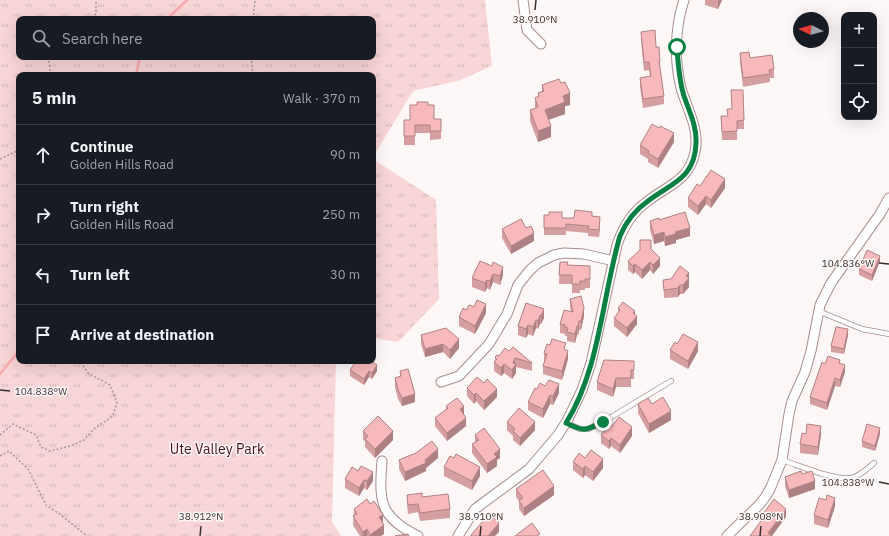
<!DOCTYPE html>
<html lang="en">
<head>
<meta charset="utf-8">
<style>
  :root { --surface:#171b24; --page:#242831; --text:#f1f3f6; --muted:#9ea1a6; --line:#363941 }
  body { margin:0; font-family:"IBM Plex Sans",sans-serif; background:var(--page); color:var(--text) }
  .controls { position:absolute; right:12px; top:12px; display:grid; overflow:hidden; border-radius:8px; box-shadow:0 4px 16px #0002 }
  .controls button { width:36px; height:36px; display:grid; place-items:center; padding:0; border:0; border-bottom:1px solid var(--line); background:var(--surface); color:var(--text); font:20px sans-serif }
  .compass { position:absolute; left:793px; top:12px; width:36px; height:36px; border-radius:50%; background:var(--surface); box-shadow:0 4px 16px #0002; rotate:276deg }
  .stop { position:absolute; width:12px; height:12px; margin:-9px; border:3px solid #0b8043; border-radius:50%; background:#fff }
  .stop.end { background:#0b8043; border-color:#fff; box-shadow:0 1px 4px #0008 }
  .list { margin:0; padding:0; list-style:none }
  h2 { display:flex; justify-content:space-between; align-items:center; height:52px; margin:0; padding:0 16px; font-size:17px }
  h2 small { font-size:13px; font-weight:400; color:var(--muted) }
  .list li { display:grid; grid-template-columns:26px 1fr auto; gap:12px; align-items:center; box-sizing:border-box; height:60px; padding:0 16px; border-top:1px solid var(--line) }
  .list b { display:block; font-size:15px; white-space:nowrap }
  .list p { margin:0; font-size:13px; white-space:nowrap; color:var(--muted) }
  .list em { font-size:13px; font-style:normal; color:var(--muted) }
  .icon { flex:none; width:22px; height:22px; fill:none; stroke:currentColor; stroke-width:2; stroke-linecap:round; stroke-linejoin:round }
  .map { position:relative; flex:none; width:889px; height:536px; overflow:hidden }
  .search { position:absolute; background:var(--surface); box-shadow:0 4px 16px #0002; left:16px; top:16px; width:360px; height:44px; display:flex; align-items:center; gap:10px; box-sizing:border-box; padding:0 14px; border-radius:8px; color:var(--muted); font-size:15px }
  .panel { position:absolute; background:var(--surface); box-shadow:0 4px 16px #0002; left:16px; top:72px; width:360px; height:292px; border-radius:8px }
  .map>svg:first-child { display:block }
  .park { fill:url(#park-tufts); fill-rule:evenodd }
  .lines { fill:none; stroke-linecap:round; stroke-linejoin:round }
  .stream { stroke:#fca9ae; stroke-width:2.5 }
  .service-casing { stroke:#a78d8e; stroke-width:6 }
  .minor-casing { stroke:#a78d8e; stroke-width:11 }
  .path { stroke:#a39a9a; stroke-width:1.5; stroke-dasharray:2 2; stroke-linecap:butt }
  .service { stroke:#fff; stroke-width:4.5 }
  .minor { stroke:#fff; stroke-width:9 }
  .wall { fill:#d59fa2 }
  .shaded-wall { fill:#ae8284 }
  .building { fill:#f8b9bc; stroke:#ae8284 }
  .route { stroke:#0b8043; stroke-width:5 }
  .ticks { fill:none; stroke:#3a2f2f; stroke-width:1.5 }
  .labels { text-anchor:middle; dominant-baseline:central; stroke-width:3; stroke-linejoin:round; paint-order:stroke }
  .park-label { font-size:14px; fill:#4d0f1a; stroke:#fdf7f7 }
  .ticks-label { font-size:10px; text-anchor:middle; fill:#3a2f2f; stroke:#fdf7f7; stroke-width:3; stroke-linejoin:round; paint-order:stroke }
</style>
</head>
<body>
<div class="map">
<svg width="889" height="536" viewBox="0 0 889 536">
  <defs>
    <pattern id="park-tufts" width="24" height="20" patternUnits="userSpaceOnUse"><rect width="24" height="20" fill="#f8d5d6"/><path d="M3 7l-1-3M5 7V3M7 7l1-3M15 17l-1-3M17 17v-4M19 17l1-3" fill="none" stroke="#d5b7b8"/></pattern>
  </defs>
  <rect width="100%" height="100%" fill="#fdf7f7"/>
  <path class="park" d="M0,0H485L492,66L458,81L413,91L373,157V75H19V361H336L332,522L341,536H0ZM19,19H373V57H19Z
    M373,159L436,200L439,299L398,342L373,338Z"/>
  <g class="lines">
    <path class="stream" d="M167,19L187,0
      M136,75L140,57
      M0,374L19,351"/>
    <defs>
      <path id="service" d="M818,311L862,329L889,334
        M566,423L580,429H588L603,422L671,381
        M782,460C798,465 835,481 851,478C860,476 867,469 874,463"/>
      <path id="minor" d="M523,0L527,30L541,44
        M441,382L459,376L489,344L507,314L518,285L530,270L538,263L554,255L564,253L584,254L614,261
        M382,461C379,501 379,517 418,536
        M458,536L475,509L529,469L558,435L567,421L582,390L591,363L617,245C623,227 632,212 648,201C668,185 689,181 695,152C700,129 687,109 681,88C674,60 675,27 684,0
        M727,536L760,504L766,496L771,487L782,460L789,414L792,401L805,372L811,351L820,305L831,283L880,214L889,198"/>
    </defs>
    <use href="#service" class="service-casing"/>
    <use href="#minor" class="minor-casing"/>
    <path class="path" d="M93,19L96,13V0
      M253,19L255,0
      M48,57L51,75
      M251,57L253,75
      M215,75L219,73L222,75
      M0,159L19,150
      M0,435L13,424L36,435L41,447L50,451L70,446L84,440L95,428L113,416L117,402L110,385L88,373L80,361
      M0,456L9,451L28,469L46,505L61,515L87,536"/>
    <use href="#service" class="service"/>
    <use href="#minor" class="minor"/>
  </g>
  <path class="wall" d="M705,0H722L718,9L705,5Z
    M641,32L656,47L660,61V69L664,96V104L643,108L640,87V78L650,76L649,70L644,71L641,40Z
    M740,53L774,69V78H770V82L743,87L740,62Z
    M542,85L570,105L565,106V114L548,120L551,137L538,142L530,121V110L535,108V98L538,97V93L542,91Z
    M428,105L434,119H441V139L430,140V133H415V145H404V120H410Z
    M721,116L744,120V129H737V140H722Z
    M659,128L674,142L658,168L648,162V159L640,154V145Z
    M700,186L725,188L711,208L706,204L698,215L688,207V198Z
    M544,215L562,218H574L592,216L600,224L599,237L588,236V233L566,231V235H544Z
    M659,220L690,236L676,240V243L665,246L664,241L654,244L650,230V221Z
    M526,228L534,241L511,254L502,238V229Z
    M651,249L660,266L653,274L650,270L642,279L635,272L633,274L628,270V261Z
    M480,261L503,275L500,285L493,282L490,290L487,288L485,292L472,287V278Z
    M880,261L872,281L859,275V269Z
    M560,262L567,265L590,266V288H585V290H580V293H572V284H559Z
    M663,280L689,287L683,294H680L678,297L664,298Z
    M570,299L584,316L581,330H579L578,335H577L575,343L567,341V336H565V334L560,333V324L571,311L570,308Z
    M526,303L544,318L541,324H540L538,329L536,328L533,336L528,334L526,338L518,335V326Z
    M618,308L635,314L637,324L627,337L614,326V318L618,313Z
    M466,310L486,313L475,334L459,326V317Z
    M421,335L459,348L450,359L443,352L425,357L421,344Z
    M848,335L844,354L831,352V346Z
    M677,344L698,351L688,369L670,359V350Z
    M566,350L568,359L562,380L543,374V366L544,362V353Z
    M509,351L532,363V371L516,367V373L512,379L504,373L501,376L494,371V362L495,361V357Z
    M634,361V379H631V387H616L613,397L597,390V382Z
    M362,363L377,371L372,379L369,377L364,385L350,376V370Z
    M840,363L845,372L840,387L835,386L827,410L810,404V397L825,364Z
    M400,371L415,402L402,406L398,399L395,387V378L400,377Z
    M467,388L497,397L484,410L476,401L474,404L467,396Z
    M537,389L559,393L553,405L550,404L543,418L528,410V402Z
    M638,404H652L671,420L649,433L638,413Z
    M446,406L464,414L466,426L447,441L435,426V418L446,409Z
    M507,422L535,430L520,446L513,440V436L507,430Z
    M612,426L632,436L620,453L611,446L609,449L601,443V435Z
    M363,431L393,440L375,458L365,447V441L363,440Z
    M880,434L875,451L862,447V441Z
    M475,435L500,458L497,460V466L487,473L472,453V444L475,442Z
    M821,435L818,455L800,453V444Z
    M438,458L426,468V471L405,481L399,469V460Z
    M585,458L603,468L593,481L585,475L583,478L573,470V462Z
    M352,467L373,481L367,490L364,488L359,496L345,488V479Z
    M444,467L480,476L472,490L444,476Z
    M802,474L815,489L789,498L785,486V477Z
    M516,489L554,495L524,516L519,509V501L516,497Z
    M407,495L422,497L450,509V518L420,521L418,512L408,514L407,504Z
    M835,506L828,528L814,524V515Z
    M354,509L383,523L384,534L381,536H360L353,525Z"/>
  <path class="shaded-wall" d="M719,0H722L718,9V1Z
    M570,93V105L565,106V114L545,121V110L563,96Z
    M551,126V137L538,142V131Z
    M674,133V142L658,168V159Z
    M725,179V188L711,208V200Z
    M706,196V204L698,215V206Z
    M600,217V224L599,237V230Z
    M690,228V236L676,240V243L665,246V237L675,232Z
    M664,232V241L654,244V235Z
    M534,233V241L511,254V246Z
    M880,256V261L872,281V275Z
    M660,258V266L653,274V265Z
    M650,262V270L642,279V270Z
    M635,264V272L633,274V266Z
    M503,267V275L500,285V276Z
    M689,273V287L683,294V285L686,276Z
    M493,274V282L490,290V281Z
    M487,280V288L485,292V283Z
    M680,285V294L678,297V288Z
    M486,304V313L475,334V326Z
    M584,308V316L581,330V321Z
    M544,309V318L541,324V316Z
    M635,311V318L637,316V324L627,337V328L633,313Z
    M540,315V324L538,329V321Z
    M536,320V328L533,336V327Z
    M579,321V330L578,335V326Z
    M528,325V334L526,338V329Z
    M577,326V335L575,343V334Z
    M848,329V335L844,354V349Z
    M459,339V348L450,359V350Z
    M698,342V351L688,369V361Z
    M443,344V352L425,357V349Z
    M568,351V359L562,380V371Z
    M515,358V366L516,364V373L512,379V370L513,363Z
    M504,364V373L501,376V368Z
    M377,365V371L372,379V373Z
    M845,365V372L840,387V380Z
    M369,371V377L364,385V379Z
    M616,378V387L613,397V389Z
    M835,378V386L827,410V403Z
    M559,384V393L553,405V396Z
    M497,389V397L484,410V401Z
    M476,393V401L474,404V395Z
    M415,394V402L402,406V398Z
    M550,395V404L543,418V409Z
    M464,406V415L460,409Z
    M671,411V420L649,433V424Z
    M466,418V426L447,441V433Z
    M535,422V430L520,446V438Z
    M821,426V435L818,455V447Z
    M632,427V436L620,453V445Z
    M880,428V434L875,451V446Z
    M393,431V440L375,458V449Z
    M611,438V446L609,449V441Z
    M438,449V458L426,468V471L405,481V472L425,460Z
    M500,449V458L497,460V466L487,473V464L494,454Z
    M603,459V468L593,481V472Z
    M585,466V475L583,478V469Z
    M480,467V476L472,490V481Z
    M373,472V481L367,490V481Z
    M364,480V488L359,496V488Z
    M815,481V489L789,498V490Z
    M554,486V495L524,516V508Z
    M835,498V506L828,528V520Z
    M786,509V517L772,536L768,533Z
    M383,515V523L379,517Z
    M499,523V532L495,536H488Z
    M384,525V534L381,536H370V535Z
    M367,529V536H363V532Z"/>
  <path class="building" d="M655,30L656,47H659L660,61H659L664,96L643,99L640,78L651,76L649,62H644L641,32Z
    M749,52L750,58L772,55L774,69L769,70L770,74L743,78L740,53Z
    M559,79L561,83L565,82L570,93L563,96L565,102L545,110L551,126L538,131L530,110L538,107L535,98L539,96L538,93L544,91L542,85Z
    M731,90H743L744,120L737,121V131L722,132L721,116H728L727,109H732Z
    M417,102H428V105H434V119H441V131H430V125H415V136H404V120H410V105H417Z
    M652,124L659,128L660,126L674,133L658,159L648,153L649,151L640,145Z
    M711,170L725,179L711,200L706,196L698,206L688,198L697,184L700,186Z
    M575,210L592,212V216L600,217L599,230L588,229L589,226L566,224V228H544V215H549V212H562V218H574Z
    M685,212L690,228L675,232L676,234L665,237L664,232L654,235L650,221L659,218V220Z
    M521,219L526,228L531,226L534,233L511,246L502,229Z
    M640,240H651V249L660,258L653,265L650,262L642,270L635,264L633,266L628,261L640,250Z
    M867,250L880,256L872,275L859,269Z
    M480,261L492,266L493,262L503,267L500,276L493,274L490,281L487,280L485,283L472,278Z
    M560,262H568L567,265L590,266V279H585V281H580V284H572V275H559Z
    M680,266L689,273L686,276L689,278L683,285H680L678,288L664,290L663,280L671,279Z
    M581,296L584,308L581,321H579L578,326H577L575,334L567,332L568,328L565,327V325L560,324L564,310L573,312L570,299Z
    M477,300L486,304L475,326L459,317L463,308L466,310L469,305L474,307Z
    M623,302L635,311L633,313L637,316L627,328L614,318L620,310L618,308Z
    M526,303L544,309L541,316L540,315L538,321L536,320L533,327L528,325L526,329L518,326Z
    M836,327L848,329L844,349L831,346Z
    M446,328L459,339L450,350L443,344L425,349L421,335Z
    M683,334L698,342L688,361L670,350L675,342L677,344Z
    M552,339L566,343L564,349L568,351L562,371L543,366L547,354L544,353L547,344L550,345Z
    M513,347L532,363L515,358L513,363L516,364L512,370L504,364L501,368L494,362L497,359L495,357L497,355L499,356L505,348L509,351Z
    M828,356L840,360L839,363L845,365L840,380L835,378L827,403L810,397L822,362L825,364Z
    M604,360L634,361V370H631V378H616L613,389L597,382Z
    M356,361H359L362,363L363,361H371L377,365L372,373L369,371L364,379L350,370Z
    M408,369L415,394L402,398L398,390L395,378L401,376L400,371Z
    M477,377L484,383L487,379L497,389L484,401L476,393L474,395L467,388Z
    M549,380L559,384L553,396L550,395L543,409L528,402L535,388L537,389L540,383L545,386Z
    M663,397L671,411L649,424L638,404L648,398L652,404Z
    M457,398L464,406L460,409L466,418L447,433L435,418L448,408L446,406Z
    M519,408L535,422L520,438L513,431L515,429L507,422Z
    M378,416L393,431L375,449L365,439L368,436L363,431Z
    M619,417L632,427L620,445L611,438L609,441L601,435L609,424L612,426Z
    M807,424L821,426L818,447L800,444L802,433L806,434Z
    M867,424L880,428L875,446L862,441Z
    M484,428L500,449L494,454L497,457L487,464L472,444L479,440L475,435Z
    M432,441L438,449L425,460L426,463L405,472L399,460L416,453Z
    M591,450L603,459L593,472L585,466L583,469L573,462L579,453L585,458Z
    M456,454L480,467L472,481L444,467L450,456L454,458Z
    M361,466L373,472L367,481L364,480L359,488L345,479L352,467L358,471Z
    M543,470L554,486L524,508L519,501L523,498L516,489Z
    M801,471L802,474L812,471L815,481L789,490L785,477Z
    M422,493V497L448,494L450,509L420,513L418,504L408,505L407,495Z
    M827,495L835,498L828,520L814,515L819,498L826,500Z
    M367,499L370,504L374,501L383,515L379,517L384,525L370,535L367,529L363,532L353,516L357,514L354,509Z
    M774,499L786,509L768,533L772,536H750L761,521L759,519Z
    M489,514L499,523L488,536H472L471,535Z
    M532,523L540,534L537,536H515Z
    M408,534L409,536H395Z"/>
  <g class="lines">
    <path class="route" d="M603,422C585,431 585,432 566,423C600,369 602,297 620,236C626,222 635,210 648,201C671,183 695,179 696,143C697,126 689,111 684,96C679,80 678,64 677,47"/>
  </g>
  <path class="ticks" d="M535,10L536,0M879,263L889,264M0,390L10,391M879,482L889,484M200,536L201,526M480,536L481,526M760,536L761,526"/>
  <g class="labels">
    <g class="park-label">
      <text x="217" y="449">Ute Valley Park</text>
    </g>
  </g>
  <g class="ticks-label">
    <text x="535" y="23">38.910°N</text>
    <text x="848" y="267">104.836°W</text>
    <text x="41" y="395">104.838°W</text>
    <text x="848" y="486">104.838°W</text>
    <text x="201" y="520">38.912°N</text>
    <text x="481" y="520">38.910°N</text>
    <text x="761" y="520">38.908°N</text>
  </g>
</svg>
<div class="controls">
<button>+</button>
<button>−</button>
<button><svg class="icon" aria-label="locate" viewBox="0 0 24 24"><circle cx="12" cy="12" r="6"/><path d="M12 2v4M12 18v4M2 12h4M18 12h4"/></svg></button>
</div>
<svg class="compass" viewBox="-18 -18 36 36"><path d="M0-13l5 13h-10z" fill="#e53935"/><path d="M0 13l5-13h-10z" fill="#9ea1a6"/></svg>
<div class="stop" style="left:677px;top:47px"></div>
<div class="stop end" style="left:603px;top:422px"></div>
<div class="search"><svg class="icon" aria-label="search" viewBox="0 0 24 24"><circle cx="10" cy="10" r="6"/><path d="M15 15l6 6"/></svg>Search here</div>
<section class="panel">
<h2>5 min<small>Walk · 370 m</small></h2>
<ul class="list">
<li><svg class="icon" aria-label="ahead" viewBox="0 0 24 24"><path d="M12 20V5M6 11l6-6 6 6"/></svg><div><b>Continue</b><p>Golden Hills Road</p></div><em>90 m</em></li>
<li><svg class="icon" aria-label="right" viewBox="0 0 24 24"><path d="M7 20v-9h11M14 6l5 5-5 5"/></svg><div><b>Turn right</b><p>Golden Hills Road</p></div><em>250 m</em></li>
<li><svg class="icon" aria-label="left" viewBox="0 0 24 24"><path d="M17 20v-9H6M10 6l-5 5 5 5"/></svg><div><b>Turn left</b></div><em>30 m</em></li>
<li><svg class="icon" aria-label="arrive" viewBox="0 0 24 24"><path d="M6 21V4h12l-3 4 3 4H6"/></svg><div><b>Arrive at destination</b></div></li>
</ul>
</section>
</div>
</body>
</html>
